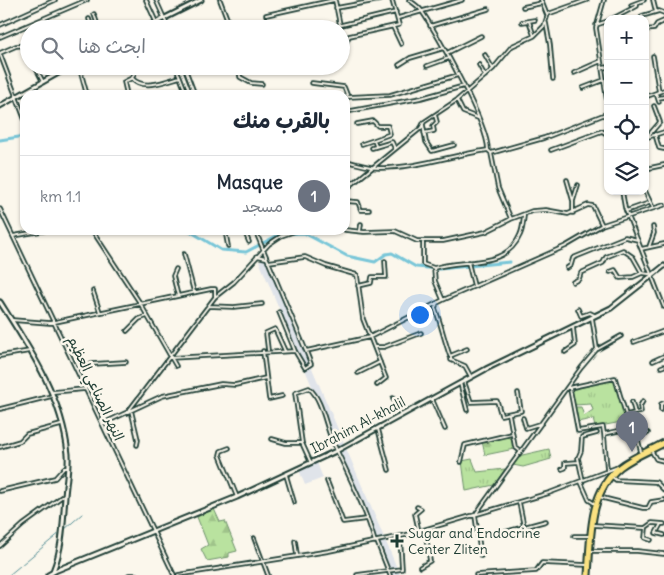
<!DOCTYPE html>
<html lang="ar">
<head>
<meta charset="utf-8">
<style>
  :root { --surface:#fff; --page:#f2f2f3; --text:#1f2937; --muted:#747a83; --line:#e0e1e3; --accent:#ea580c }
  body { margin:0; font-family:Delius,"Playpen Sans Arabic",sans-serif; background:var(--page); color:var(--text); direction:rtl }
  .controls { position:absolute; right:15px; top:15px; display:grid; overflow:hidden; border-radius:10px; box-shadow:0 1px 4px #0004 }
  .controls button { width:45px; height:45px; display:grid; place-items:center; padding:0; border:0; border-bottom:1px solid var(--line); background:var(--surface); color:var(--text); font:25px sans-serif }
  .you { position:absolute; left:419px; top:314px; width:18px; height:18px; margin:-12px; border:4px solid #fff; border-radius:50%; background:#1a73e8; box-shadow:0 0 0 8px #1a73e833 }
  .badge { display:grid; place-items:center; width:32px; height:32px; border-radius:50%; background:var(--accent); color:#fff; font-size:16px; font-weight:700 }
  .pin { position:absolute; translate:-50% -41px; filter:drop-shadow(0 1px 2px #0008) }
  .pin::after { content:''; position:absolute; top:26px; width:18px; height:15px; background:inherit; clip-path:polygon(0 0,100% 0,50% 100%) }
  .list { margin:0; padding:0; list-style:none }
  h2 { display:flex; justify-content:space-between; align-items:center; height:65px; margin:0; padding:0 20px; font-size:21px }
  h2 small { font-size:16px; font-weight:400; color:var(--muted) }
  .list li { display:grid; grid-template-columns:32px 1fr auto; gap:15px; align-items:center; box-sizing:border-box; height:80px; padding:0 20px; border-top:1px solid var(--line) }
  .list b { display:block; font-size:19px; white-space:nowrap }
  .list p { margin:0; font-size:16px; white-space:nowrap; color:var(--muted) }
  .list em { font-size:16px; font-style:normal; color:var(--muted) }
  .icon { flex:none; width:28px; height:28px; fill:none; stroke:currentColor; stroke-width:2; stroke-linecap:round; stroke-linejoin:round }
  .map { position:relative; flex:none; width:664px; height:575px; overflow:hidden; direction:ltr }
  .search { position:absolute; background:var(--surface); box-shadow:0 1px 4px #0004; left:20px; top:20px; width:330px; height:55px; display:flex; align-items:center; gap:12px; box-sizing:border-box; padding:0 18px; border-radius:28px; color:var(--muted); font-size:19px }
  .panel { position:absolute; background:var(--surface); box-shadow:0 1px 4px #0004; left:20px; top:90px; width:330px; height:145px; border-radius:15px; direction:rtl }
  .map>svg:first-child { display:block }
  .built { fill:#e0e4ea }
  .grass { fill:url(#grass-tufts); stroke:#6c906a }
  .forest { fill:url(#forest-firs); stroke:#6c906a }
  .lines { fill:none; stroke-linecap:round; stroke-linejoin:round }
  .stream { stroke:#558f96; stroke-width:1 }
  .river { stroke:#79c6d8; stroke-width:3 }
  .street-casing { stroke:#1f3d34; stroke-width:5.5 }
  .secondary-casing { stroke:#1f3d34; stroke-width:7 }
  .highway-casing { stroke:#1f3d34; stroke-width:9 }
  .street { stroke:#fbf7ec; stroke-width:2 }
  .secondary { stroke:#fbf7ec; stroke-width:3 }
  .highway { stroke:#fae180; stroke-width:5 }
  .poi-dot { fill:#1f3d34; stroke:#fbf7ec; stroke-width:2 }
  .labels { text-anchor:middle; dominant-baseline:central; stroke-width:5; stroke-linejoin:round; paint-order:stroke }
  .street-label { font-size:14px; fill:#1f3d34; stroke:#fbf7ec }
  .poi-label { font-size:14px; fill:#1f3d34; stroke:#fbf7ec; text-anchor:start }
</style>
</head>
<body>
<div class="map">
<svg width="664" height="575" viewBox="0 0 664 575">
  <defs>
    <pattern id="grass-tufts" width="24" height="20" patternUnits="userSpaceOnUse" patternTransform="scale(1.25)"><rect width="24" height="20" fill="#b9e29f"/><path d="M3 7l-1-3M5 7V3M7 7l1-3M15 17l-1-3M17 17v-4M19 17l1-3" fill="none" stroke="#9fc38a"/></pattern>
    <pattern id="forest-firs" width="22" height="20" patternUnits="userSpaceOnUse" patternTransform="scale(1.25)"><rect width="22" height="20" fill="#b9e29f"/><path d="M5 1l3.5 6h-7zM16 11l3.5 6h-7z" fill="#9fc38a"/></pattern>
  </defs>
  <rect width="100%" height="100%" fill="#fbf7ec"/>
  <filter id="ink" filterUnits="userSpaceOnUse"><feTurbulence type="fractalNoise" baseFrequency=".02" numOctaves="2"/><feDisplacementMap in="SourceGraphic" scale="10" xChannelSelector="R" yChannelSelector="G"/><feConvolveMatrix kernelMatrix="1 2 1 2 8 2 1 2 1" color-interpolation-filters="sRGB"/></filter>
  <g filter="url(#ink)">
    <path class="built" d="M264,258L266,260L400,575H392L259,261Z
      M317,463L323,478L305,485L299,470Z"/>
    <path class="grass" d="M616,379L627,421L595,427L593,419L577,422L575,407H581L584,416L593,410L591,404L574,405L571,390Z
      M549,449L551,459L523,467L513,465L518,456Z
      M472,459L477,472L505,469L494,485L466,491L462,461Z"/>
    <path class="forest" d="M510,436L514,449L485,455L482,441Z
      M214,509L220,522L225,521L237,551L229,553V557L207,561L201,549L208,545L197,517Z"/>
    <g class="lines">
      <path class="stream" d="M64,530L82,514
        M9,575L61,532"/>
      <path class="river" d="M0,140L25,136
        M188,230L221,250L246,252L280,234L304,233L347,256L375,262L386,254L392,253L416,267L439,269L510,262"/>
      <defs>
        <path id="street" d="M146,0L156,22
          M156,0L169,29
          M220,0L231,29
          M335,0L340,25
          M409,0C413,3 418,6 421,10C437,34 488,124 488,150
          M541,0L547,15
          M604,0L596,28L608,107
          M653,0L656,12
          M631,5L644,0
          M523,7L542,3
          M336,8L380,0
          M94,14L99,29
          M266,15L334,0
          M398,18L462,0
          M89,19L92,29
          M612,19L637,6V3
          M641,19L642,16L659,11L664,13
          M529,21L534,36
          M522,22L535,20
          M154,23L159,29
          M546,23L550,45L553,79
          M0,25L55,0
          M596,25L608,21
          M430,26L488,9
          M393,27L401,44
          M333,29V27L396,12
          M645,30L654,29L657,24L664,21
          M0,37L87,0
          M341,45L346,43L349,36L399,25L392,0
          M0,53L16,46L29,45
          M447,53L481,36
          M0,54L25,120
          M485,55L493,69
          M653,56L659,92
          M399,65L410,58L444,48
          M479,65L485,76
          M35,66L43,82
          M79,66L87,95
          M132,66L134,75L132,78
          M184,66L195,95
          M239,66L240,77L251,83L262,84
          M427,66L449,58
          M602,68L608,67
          M574,73L601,61
          M180,77L187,95
          M132,78C143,91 166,81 180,77L175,66
          M312,83L344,87L348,97L390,95L458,75
          M583,88L604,80
          M656,93L659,102
          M127,95L124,82L132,78
          M645,97L664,90
          M658,98L664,97
          M457,100L463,112L478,118
          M345,112L421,98L464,86
          M357,124L373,121L378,126H388L390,134L374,140L376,146
          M423,125L426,142L432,151L454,145
          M424,133L434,131L433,126L437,122L435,115
          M655,134L659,148L664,149
          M648,136L660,122L654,106
          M645,138L664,132
          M362,144L374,140
          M372,148L392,142L395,149
          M551,150L602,131L608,135
          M491,153L498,188L511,219
          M345,161C356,163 369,168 380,168C417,168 452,155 488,150L491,153L544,138L608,113
          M645,169L664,165
          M345,179L354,183
          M567,180L573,201V213
          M345,190L421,128L424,122L457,100L493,69L512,46L534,36L544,26L548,14L587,0
          M622,191L625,208L664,307
          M645,191L653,208
          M345,201L358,202L361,210H369
          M573,201L578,185
          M0,209L174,575
          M626,211L649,203
          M92,230L140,303L176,366
          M225,230L228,246
          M244,230L249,242
          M252,230L256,234
          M255,230L306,351
          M345,230L364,232L395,231L417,241H443L485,232L511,219L532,211L546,210L568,214L588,205L593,206L602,225
          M360,231L361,224
          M13,236L47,230
          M423,243V264L434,268
          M649,247L654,233L653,227
          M641,249L664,244
          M184,254L194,292
          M257,256L266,258
          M268,262L305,257L326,266L357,275L363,319L386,378L377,385
          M468,262L474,286
          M567,268L571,265L573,258L625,237L638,240
          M176,269L173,276L178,296
          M610,272L615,270L620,278L633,277L642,273
          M573,282L579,279L581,273L603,263L606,257L623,250L633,257L642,273L649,274
          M358,286L371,283L372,277H386L385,261
          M93,291L100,312
          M443,300L435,281L434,268C463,258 505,270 520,235C523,229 523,222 524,216
          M437,303L435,308C441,324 444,339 450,356L467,349
          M208,306L234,307L262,304
          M578,309L581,316L590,313L594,315
          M279,312L295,351L305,368L311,364L306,351L370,337L443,300L566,246L602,225L664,205
          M12,320L50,323L211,289H215V297
          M127,331L139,319L147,316
          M634,342L664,331
          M374,347H384L421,333
          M598,349L621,336
          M268,350L266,333L275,329L285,351
          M263,351L269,399L282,396
          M565,352L575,345L573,327
          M0,356L30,351
          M451,356V360L465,366L471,377
          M170,358L295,351
          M653,361L664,356
          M661,367L664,366
          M77,369L92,364L126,362
          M358,373L380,362
          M464,381L471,402L497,401L501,415L521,411L518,393
          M460,383L467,410
          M568,388L615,378L626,415L635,413L632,402
          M570,389L578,431L603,427L604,434
          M53,392L85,389
          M393,398L401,416
          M432,399L445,429
          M0,409L52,396
          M131,410L138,440L137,445
          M661,410V404L664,403
          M127,413L215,297L234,282L269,244L281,236L298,230
          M635,413L641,412L640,406L643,401
          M509,414L515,447L520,451
          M523,418L526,428L542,423
          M102,424L162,396L221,384L235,385L266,378
          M378,429L389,470
          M272,439L286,443H302
          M0,447L20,441L27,434L61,425
          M229,448L221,451L220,455L237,497
          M651,450L656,459L664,461
          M641,452L636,432L638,430L648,433
          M461,462L465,445L512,434
          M311,463L302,443L295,393L309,388C322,399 325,424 332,440C347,473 365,506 375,542
          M562,469L565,468V463L579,462
          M607,470L604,434L622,430
          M286,475L294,502
          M612,477L616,480L656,482L664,490
          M327,481L343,522L367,519
          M583,481L578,458L581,451L582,437L597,433
          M581,482L589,500L595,504
          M0,491L55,478L64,468H68
          M599,497L643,508H648L651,502L664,500
          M519,502L524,527
          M417,507L421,509L415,514L419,532
          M661,524L656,533L664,535
          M593,525L645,528L652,523L664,524
          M646,528L645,538L651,540
          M505,532L546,521
          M574,536H589
          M254,538L268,575
          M295,541L297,555
          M377,542L390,575
          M0,546L23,525L64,495
          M590,551H637L664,554
          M481,556L475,515L581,368L597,349L592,318
          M420,567L430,561L425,530
          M129,575H136
          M178,575L329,551L406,535L549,493L618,467
          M357,575L402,569L400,536
          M476,575L536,571L542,563L587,565"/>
        <path id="secondary" d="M143,29L201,0
          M0,106L71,66
          M0,302C30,349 62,396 68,454C69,468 66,482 65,496C63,521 63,547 53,571
          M48,575L57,570L237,497L338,450L486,369L611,308L664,266"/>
        <path id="highway" d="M588,575C591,538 588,493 620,467C633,457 649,451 664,443"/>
      </defs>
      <use href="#street" class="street-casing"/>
      <use href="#secondary" class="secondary-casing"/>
      <use href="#highway" class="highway-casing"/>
      <use href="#street" class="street"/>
      <use href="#secondary" class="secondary"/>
      <use href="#highway" class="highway"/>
    </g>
  </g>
  <path class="poi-dot" d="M394.5 533.5h5v5h5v5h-5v5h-5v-5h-5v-5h5z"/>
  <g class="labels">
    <g class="street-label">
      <text transform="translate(96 388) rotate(65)">النهر الصناعي العظيم</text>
      <text transform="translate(358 425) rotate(-28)">Ibrahim Al-khalil</text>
    </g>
    <g class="poi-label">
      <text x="408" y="533">Sugar and Endocrine<tspan x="408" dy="16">Center Zliten</tspan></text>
    </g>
  </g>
</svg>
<div class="controls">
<button>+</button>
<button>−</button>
<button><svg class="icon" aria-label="locate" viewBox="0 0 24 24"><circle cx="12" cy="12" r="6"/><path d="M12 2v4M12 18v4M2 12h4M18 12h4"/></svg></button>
<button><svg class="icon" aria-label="layers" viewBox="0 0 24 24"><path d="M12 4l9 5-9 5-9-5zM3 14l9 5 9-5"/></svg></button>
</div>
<div class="you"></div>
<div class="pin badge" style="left:632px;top:452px;background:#6b7280">1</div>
<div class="search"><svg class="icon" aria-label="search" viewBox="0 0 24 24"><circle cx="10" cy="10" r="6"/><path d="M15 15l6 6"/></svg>ابحث هنا</div>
<section class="panel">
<h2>بالقرب منك<small></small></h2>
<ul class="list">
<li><span class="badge" style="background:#6b7280">1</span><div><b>Masque</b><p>مسجد</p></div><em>1.1 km</em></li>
</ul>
</section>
</div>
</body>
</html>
